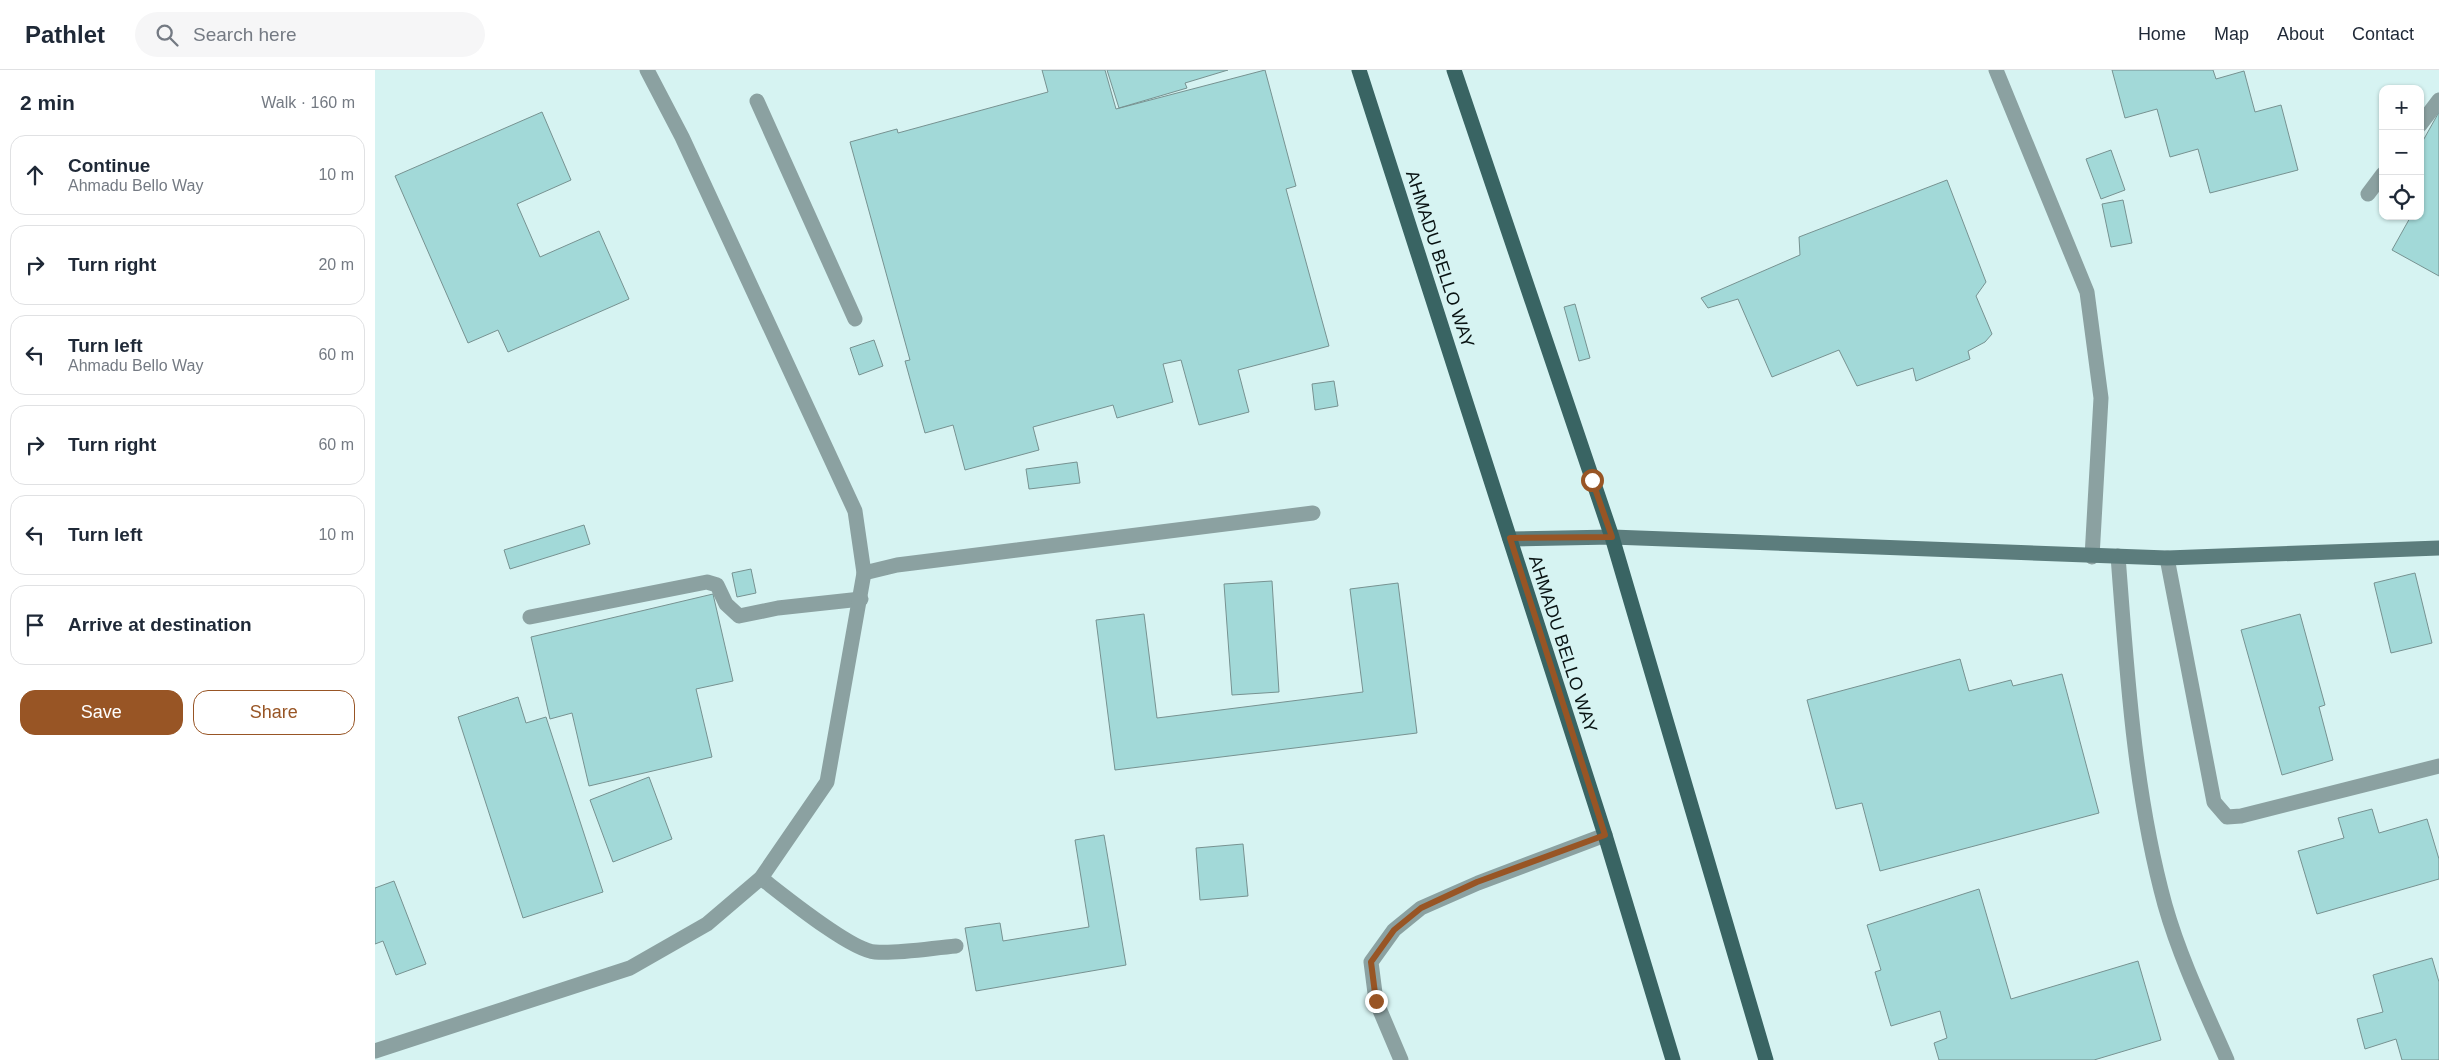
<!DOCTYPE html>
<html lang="en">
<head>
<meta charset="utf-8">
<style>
  :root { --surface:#fff; --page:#f6f6f7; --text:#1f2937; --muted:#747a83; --line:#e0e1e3; --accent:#985525 }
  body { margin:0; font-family:Arial,sans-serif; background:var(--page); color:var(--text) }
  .controls { position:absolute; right:15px; top:15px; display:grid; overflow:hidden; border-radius:10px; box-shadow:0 1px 4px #0004 }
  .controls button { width:45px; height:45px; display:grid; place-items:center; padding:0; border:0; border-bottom:1px solid var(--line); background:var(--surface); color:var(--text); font:25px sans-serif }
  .stop { position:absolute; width:15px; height:15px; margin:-11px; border:4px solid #985525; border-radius:50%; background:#fff }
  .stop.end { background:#985525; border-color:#fff; box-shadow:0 1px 5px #0008 }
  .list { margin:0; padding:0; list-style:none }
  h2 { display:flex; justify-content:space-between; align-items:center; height:65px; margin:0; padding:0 20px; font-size:21px }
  h2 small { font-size:16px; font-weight:400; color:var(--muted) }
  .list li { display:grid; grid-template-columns:32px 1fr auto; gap:15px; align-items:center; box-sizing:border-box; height:80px; margin:0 10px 10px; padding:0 10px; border:1px solid var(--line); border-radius:15px }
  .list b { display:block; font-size:19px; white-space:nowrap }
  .list p { margin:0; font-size:16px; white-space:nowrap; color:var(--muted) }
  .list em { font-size:16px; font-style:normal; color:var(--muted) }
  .actions { display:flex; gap:10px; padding:15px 20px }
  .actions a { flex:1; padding:11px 0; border:1px solid var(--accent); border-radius:15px; text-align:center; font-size:18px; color:var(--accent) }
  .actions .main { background:var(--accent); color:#fff }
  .icon { flex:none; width:28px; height:28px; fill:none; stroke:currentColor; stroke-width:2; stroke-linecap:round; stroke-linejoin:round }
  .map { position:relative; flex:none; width:2064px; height:990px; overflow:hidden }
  header { display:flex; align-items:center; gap:30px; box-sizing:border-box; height:70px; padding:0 25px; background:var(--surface); border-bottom:1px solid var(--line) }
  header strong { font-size:24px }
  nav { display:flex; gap:28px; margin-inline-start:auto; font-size:18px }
  .search { width:350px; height:45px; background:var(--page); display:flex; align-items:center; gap:12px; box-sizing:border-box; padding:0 18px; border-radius:28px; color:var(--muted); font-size:19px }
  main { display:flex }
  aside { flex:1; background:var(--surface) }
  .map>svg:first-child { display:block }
  .building { fill:#a2d9d8; stroke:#779291 }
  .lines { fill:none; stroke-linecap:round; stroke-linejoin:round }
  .lane { stroke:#8ba1a1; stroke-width:15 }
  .street { stroke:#8ba1a1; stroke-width:15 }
  .secondary { stroke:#5c7d7d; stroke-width:15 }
  .primary { stroke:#396463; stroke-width:15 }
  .route { stroke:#985525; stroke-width:6 }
  .labels { text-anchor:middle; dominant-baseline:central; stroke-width:4; stroke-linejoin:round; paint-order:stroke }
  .street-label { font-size:18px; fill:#091313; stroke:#d6f3f2 }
</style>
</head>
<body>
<header>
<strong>Pathlet</strong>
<div class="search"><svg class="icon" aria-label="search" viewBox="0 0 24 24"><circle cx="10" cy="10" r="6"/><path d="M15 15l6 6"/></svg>Search here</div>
<nav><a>Home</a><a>Map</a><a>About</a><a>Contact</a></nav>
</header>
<main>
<aside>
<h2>2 min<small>Walk · 160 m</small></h2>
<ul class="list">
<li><svg class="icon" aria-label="ahead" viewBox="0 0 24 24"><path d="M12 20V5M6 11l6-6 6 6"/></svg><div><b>Continue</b><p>Ahmadu Bello Way</p></div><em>10 m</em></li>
<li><svg class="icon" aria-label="right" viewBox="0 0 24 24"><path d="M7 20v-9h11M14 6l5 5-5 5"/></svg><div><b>Turn right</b></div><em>20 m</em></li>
<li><svg class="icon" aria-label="left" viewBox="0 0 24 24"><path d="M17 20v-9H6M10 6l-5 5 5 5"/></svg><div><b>Turn left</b><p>Ahmadu Bello Way</p></div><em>60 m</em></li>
<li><svg class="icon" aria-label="right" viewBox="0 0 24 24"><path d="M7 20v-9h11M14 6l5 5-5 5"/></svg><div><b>Turn right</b></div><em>60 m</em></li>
<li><svg class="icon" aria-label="left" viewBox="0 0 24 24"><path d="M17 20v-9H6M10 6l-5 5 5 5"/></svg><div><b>Turn left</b></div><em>10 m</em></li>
<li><svg class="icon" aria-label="arrive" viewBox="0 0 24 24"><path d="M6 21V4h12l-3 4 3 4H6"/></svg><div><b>Arrive at destination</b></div></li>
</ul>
<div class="actions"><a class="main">Save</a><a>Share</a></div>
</aside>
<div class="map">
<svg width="2064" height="990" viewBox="0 0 2064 990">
  <rect width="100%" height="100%" fill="#d6f3f2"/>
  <path class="building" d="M667,0H730L741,39L890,0L921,116L911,119L954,276L863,300L874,342L824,355L806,290L788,294L798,332L742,348L738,335L658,357L664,380L590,400L578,355L550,363L530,291L535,290L475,72L522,59L523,63L673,22Z
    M732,0H853L810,13L812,18L744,38Z
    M1737,0H1838L1841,9L1869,1L1880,42L1906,35L1923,100L1835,123L1823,79L1795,87L1782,39L1750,48Z
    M167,42L196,110L142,134L165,187L224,161L254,229L133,282L123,260L93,273L20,106Z
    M2064,42V206L2017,180L2036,146H2045L2047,126L2045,125V76Z
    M1736,80L1750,120L1726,129L1711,89Z
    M1572,110L1611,212L1601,226L1617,264L1610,272L1593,281L1595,289L1541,311L1538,298L1482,316L1464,280L1397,307L1363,229L1333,238L1326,228L1425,185L1424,167Z
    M1748,130L1757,173L1736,177L1727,134Z
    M1200,234L1215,288L1204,291L1189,237Z
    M499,270L508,296L484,305L475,278Z
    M959,311L963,336L940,340L937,314Z
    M702,392L705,413L654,419L651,399Z
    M209,455L215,474L135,499L129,480Z
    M376,499L381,523L362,527L357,503Z
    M2040,503L2057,573L2016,583L1999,513Z
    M897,511L904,622L857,625L849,514Z
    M1023,513L1042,663L740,700L721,550L769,544L782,648L988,622L975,519Z
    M338,524L358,611L321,619L337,687L214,716L197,643L175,649L156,567Z
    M1925,544L1950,635L1944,637L1958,690L1907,705L1866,560Z
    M1585,589L1594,621L1636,610L1638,616L1687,604L1724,743L1505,801L1487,733L1461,739L1432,630Z
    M143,627L151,653L171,647L228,822L148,848L83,647Z
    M274,707L297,769L238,792L215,730Z
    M1997,739L2004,763L2052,749L2064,789V809L1942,844L1923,781L1969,768L1963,748Z
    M729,765L751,895L601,921L590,858L625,853L628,871L714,857L700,770Z
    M868,774L873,826L825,830L821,778Z
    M19,811L51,894L21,905L8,871L0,874V818Z
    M1604,819L1636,929L1763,891L1786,970L1719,990H1564L1559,973L1572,968L1565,941L1516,956L1500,902L1506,900L1492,855Z
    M2057,888L2064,912V990H2027L2021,969L1990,979L1982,949L2008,942L1998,905Z"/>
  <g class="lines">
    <path class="lane" d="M382,31L480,249
      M2045,55L2064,30
      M1993,124L2008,104
      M489,503L522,495L938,443
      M155,547L332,512L342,515L351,534L364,546L403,538L486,529
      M386,808C408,825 475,880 500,882C523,884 557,878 581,876
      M1026,990L1001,931L996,892L1019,860L1046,838L1103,813L1230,765"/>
    <path class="street" d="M1621,0L1712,222L1726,328L1717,487
      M1743,486C1752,603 1759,722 1790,835C1805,888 1830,940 1852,990
      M1792,488L1839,732L1852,747L1866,746L2064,696
      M0,981L255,898L332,854L386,808L452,712L489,503L480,441L307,67L272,0"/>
    <path class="secondary" d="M1135,469L1237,467L1792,488L2064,478"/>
    <path class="primary" d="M984,0L1230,765L1298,990
      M1079,0L1237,467L1391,990"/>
  </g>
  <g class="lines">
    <path class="route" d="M1001,931L996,892L1019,860L1046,838L1102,812L1230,765L1135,468L1237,467L1217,410"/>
  </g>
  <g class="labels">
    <g class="street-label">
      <text transform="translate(1065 189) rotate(72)">AHMADU BELLO WAY</text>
      <text transform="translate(1188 574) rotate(72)">AHMADU BELLO WAY</text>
    </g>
  </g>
</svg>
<div class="controls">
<button>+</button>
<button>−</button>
<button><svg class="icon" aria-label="locate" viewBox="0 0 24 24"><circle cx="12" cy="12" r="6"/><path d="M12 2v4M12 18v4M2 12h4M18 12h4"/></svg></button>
</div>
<div class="stop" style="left:1217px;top:410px"></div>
<div class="stop end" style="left:1001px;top:931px"></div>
</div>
</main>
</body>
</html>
